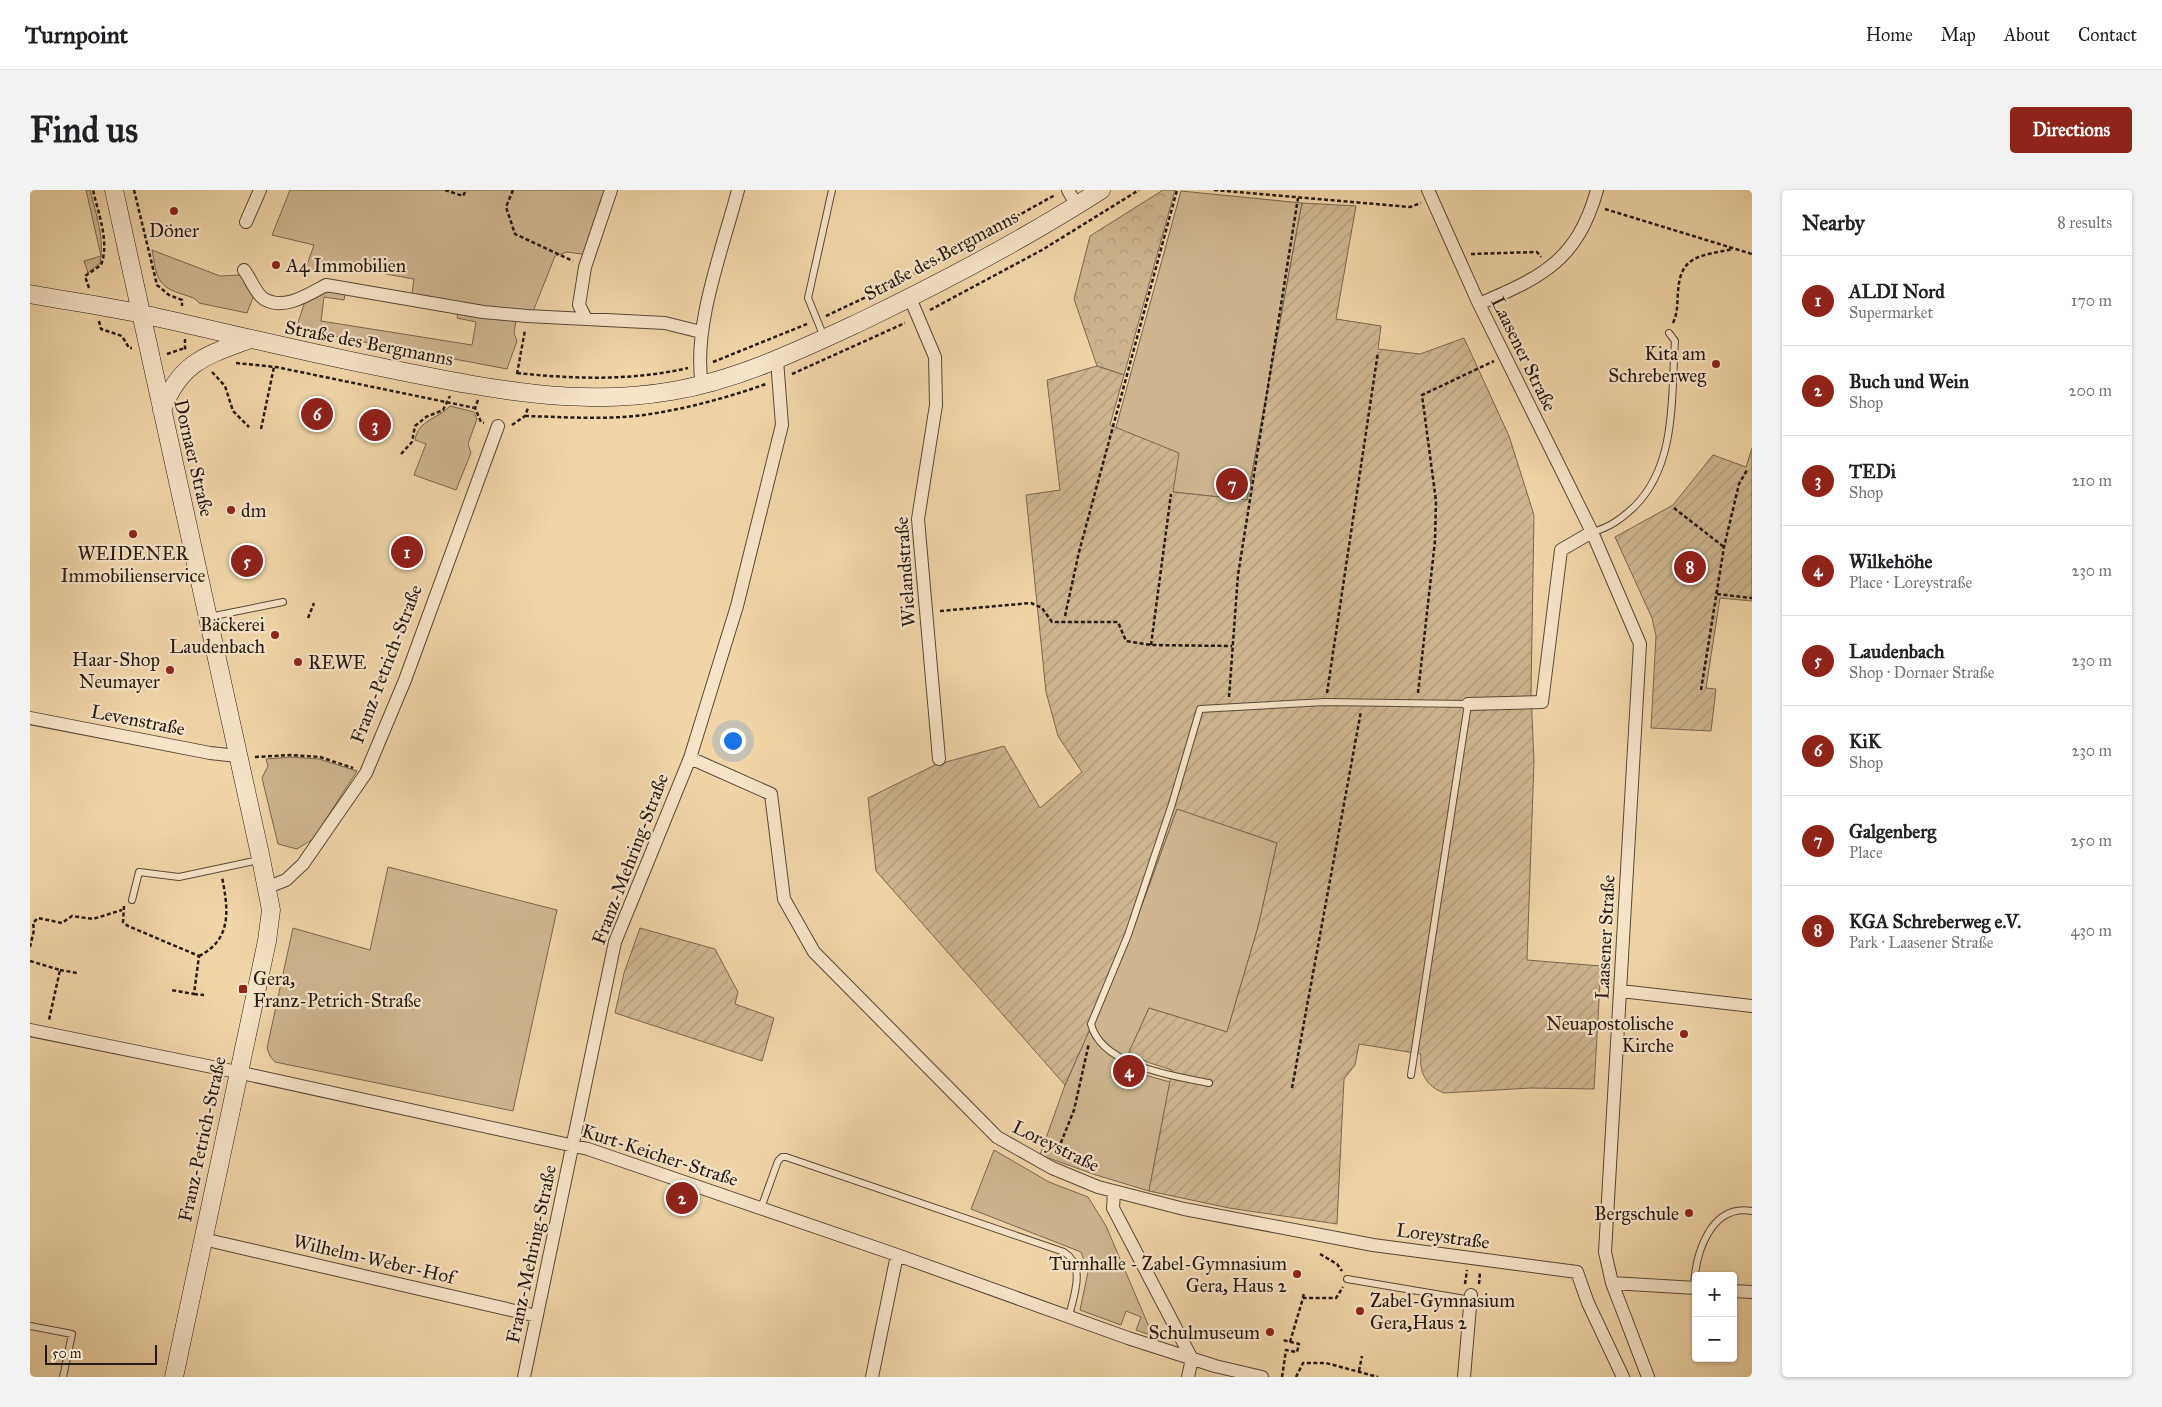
<!DOCTYPE html>
<html lang="en">
<head>
<meta charset="utf-8">
<style>
  :root { --surface:#fff; --page:#f2f2f2; --text:#202124; --muted:#757577; --line:#e0e0e0; --accent:#8f2418 }
  body { margin:0; font-family:"IM FELL Great Primer",serif; background:var(--page); color:var(--text) }
  .controls { position:absolute; right:15px; bottom:15px; display:grid; overflow:hidden; border-radius:5px; box-shadow:0 1px 4px #0004 }
  .controls button { width:45px; height:45px; display:grid; place-items:center; padding:0; border:0; border-bottom:1px solid var(--line); background:var(--surface); color:var(--text); font:25px sans-serif }
  .scale { position:absolute; left:15px; bottom:12px; width:112px; box-sizing:border-box; padding-left:5px; border:2px solid #231b11; border-top:0; font-size:14px; line-height:18px; white-space:nowrap; color:#231b11; -webkit-text-stroke:4px #f5e4c6; paint-order:stroke }
  .you { position:absolute; left:702px; top:550px; width:18px; height:18px; margin:-12px; border:4px solid #fff; border-radius:50%; background:#1a73e8; box-shadow:0 0 0 8px #1a73e833 }
  .badge { display:grid; place-items:center; width:32px; height:32px; border-radius:50%; background:var(--accent); color:#fff; font-size:16px; font-weight:700 }
  .pin { position:absolute; translate:-50% -50%; border:2px solid #fff; box-shadow:0 1px 5px #0006 }
  .list { margin:0; padding:0; list-style:none }
  h2 { display:flex; justify-content:space-between; align-items:center; height:65px; margin:0; padding:0 20px; font-size:21px }
  h2 small { font-size:16px; font-weight:400; color:var(--muted) }
  .list li { display:grid; grid-template-columns:32px 1fr auto; gap:15px; align-items:center; box-sizing:border-box; height:90px; padding:0 20px; border-top:1px solid var(--line) }
  .list b { display:block; font-size:19px; white-space:nowrap }
  .list p { margin:0; font-size:16px; white-space:nowrap; color:var(--muted) }
  .list em { font-size:16px; font-style:normal; color:var(--muted) }
  .map { position:relative; flex:none; width:1722px; height:1187px; overflow:hidden; border-radius:5px }
  header { display:flex; align-items:center; gap:30px; box-sizing:border-box; height:70px; padding:0 25px; background:var(--surface); border-bottom:1px solid var(--line) }
  header strong { font-size:24px }
  nav { display:flex; gap:28px; margin-inline-start:auto; font-size:18px }
  .intro { display:flex; align-items:center; justify-content:space-between; box-sizing:border-box; height:120px; padding:0 30px }
  h1 { margin:0; font-size:35px }
  .button { padding:12px 22px; border-radius:5px; background:var(--accent); color:#fff; font-size:18px; font-weight:700 }
  main { display:flex; gap:30px; padding:0 30px }
  aside { flex:1; background:var(--surface); border-radius:5px; box-shadow:0 1px 4px #0004 }
  .map>svg:first-child { display:block }
  .grass { fill:#cdb68e; stroke:#786850 }
  .park { fill:url(#park-crowns); stroke:#786850 }
  .garden { fill:url(#garden-furrows); stroke:#786850 }
  .lines { fill:none; stroke-linecap:round; stroke-linejoin:round }
  .lane-casing { stroke:#564a36; stroke-width:8 }
  .street-casing { stroke:#564a36; stroke-width:14 }
  .secondary-casing { stroke:#231b11; stroke-width:19 }
  .path { stroke:#231b11; stroke-width:2.5; stroke-dasharray:4 2.5; stroke-linecap:butt }
  .lane { stroke:#f5e4c6; stroke-width:6 }
  .street { stroke:#f5e4c6; stroke-width:12 }
  .secondary { stroke:#f5e4c6; stroke-width:18 }
  .poi-dot { fill:#8f2418; stroke:#f5e4c6; stroke-width:2 }
  .labels { text-anchor:middle; dominant-baseline:central; stroke-width:4.5; stroke-linejoin:round; paint-order:stroke }
  .poi-label { font-size:19px; fill:#231b11; stroke:#f5e4c6; text-anchor:end }
  .street-label { font-size:19px; fill:#231b11; stroke:#f5e4c6 }
</style>
</head>
<body>
<header>
<strong>Turnpoint</strong>
<nav><a>Home</a><a>Map</a><a>About</a><a>Contact</a></nav>
</header>
<div class="intro"><h1>Find us</h1><a class="button">Directions</a></div>
<main>
<div class="map">
<svg width="1722" height="1187" viewBox="0 0 1722 1187">
  <defs>
    <pattern id="park-crowns" width="20" height="18" patternUnits="userSpaceOnUse" patternTransform="scale(1.25)"><rect width="20" height="18" fill="#cdb68e"/><path d="M2 6a3 3 0 1 1 6 0M12 15a3 3 0 1 1 6 0" fill="none" stroke="#b09c79"/></pattern>
    <pattern id="garden-furrows" width="10" height="10" patternUnits="userSpaceOnUse" patternTransform="scale(1.25)"><rect width="10" height="10" fill="#cdb68e"/><path d="M-1 1l2-2M0 10L10 0M9 11l2-2" fill="none" stroke="#b09c79"/></pattern>
  </defs>
  <rect width="100%" height="100%" fill="#f0d6a7"/>
  <filter id="stains"><feTurbulence type="fractalNoise" baseFrequency=".004" numOctaves="4"/><feColorMatrix values="0 0 0 0 .2 0 0 0 0 .09 0 0 0 0 .02 0 0 0 .5 -.17"/></filter>
  <radialGradient id="worn" r=".72"><stop offset=".6" stop-color="#630" stop-opacity="0"/><stop offset="1" stop-color="#630" stop-opacity=".3"/></radialGradient>
  <path class="grass" d="M56,0H60C66,24 75,49 70,73L58,83L54,71L71,66Z
    M260,0H582L558,65L537,62L525,66L502,124L382,104L384,89L294,73L286,84L276,78L284,55L242,45Z
    M1151,1L1272,13L1217,310L1143,302L1086,237Z
    M122,60L190,86L211,85L226,100L217,123L169,113C165,108 161,107 155,105C126,97 127,87 122,60Z
    M296,95L316,98L314,110L294,107L291,131L442,155L446,132L427,128L428,122L486,130L484,143L487,151L477,179L266,139L277,105Z
    M420,216L444,222L447,229L438,254L441,263L426,300L384,285L396,254L385,250C388,230 408,229 420,216Z
    M261,567L289,569L327,581L283,649L267,659L248,654L232,588L238,576L236,569Z
    M1147,618L1247,653L1228,737L1197,842L1119,818L1094,874L1108,883L1140,892L1119,1001L1066,985L1010,965L1035,895L1097,756Z
    M358,677L527,720L483,921L245,872L240,866L237,858L263,738L340,760Z
    M964,960L1019,992L1058,1007L1076,1036L1123,1146L1106,1140L1111,1127L1096,1121L1091,1135L1050,1120L1058,1082L1051,1062L941,1019Z"/>
  <path class="park" d="M1133,0H1145L1094,185L1067,176L1044,109L1060,46Z"/>
  <path class="garden" d="M1272,13L1326,16L1306,129L1351,136L1348,159L1390,164L1434,148L1479,246L1504,325L1501,503L1504,571L1497,770L1571,776L1564,899L1501,898L1414,903C1396,896 1389,883 1391,864L1329,854L1325,875L1314,889L1307,1034L1199,1018L1119,1001L1142,880L1117,872L1099,862L1119,818L1197,842L1228,737L1247,653L1147,619L1097,756L1035,895L846,681L838,608L905,575L974,556L1010,618L1052,582L1028,546L1016,502L996,305L1030,300L1017,190L1067,176L1094,185L1080,235L1149,263L1143,302L1217,310Z
    M1722,258V411L1690,408L1676,498L1686,499L1681,541L1621,538L1626,446L1622,428L1585,347L1643,315L1683,265L1716,277Z
    M610,738L685,759L708,802L705,814L744,828L732,871L585,823L594,783Z"/>
  <g class="lines">
    <defs>
      <path id="lane" d="M794,147L778,108L802,0
        M1562,342C1579,338 1591,329 1604,317C1647,275 1641,207 1645,151L1639,143
        M179,427L253,412
        M102,710L109,682L149,687L229,670
        M1179,893C1144,886 1071,876 1061,834L1098,745L1142,614L1170,519L1295,512L1438,514L1381,885
        M731,1018L748,971L752,967H756L1034,1062C1056,1076 1044,1105 1039,1126
        M1317,1089L1441,1110
        M1664,1098C1665,1064 1680,1014 1722,1021
        M0,1136L42,1144L33,1187"/>
      <path id="street" d="M1038,0L1047,16
        M1398,0L1449,114L1562,342L1610,454L1575,1062L1582,1093L1618,1187
        M216,32L230,0
        M214,80C221,89 225,103 234,109C254,121 279,104 296,95L453,122L497,126L635,133L671,142
        M880,108L905,167L906,215L888,329L909,569
        M1449,114C1512,87 1547,71 1567,0
        M556,129L549,115L555,77L581,0
        M672,195C662,137 693,58 708,0
        M1438,514L1512,512L1531,360L1562,342
        M0,528L180,563L208,566
        M660,568L741,604L754,709L784,762L967,947L1022,978L1068,997L1154,1019L1343,1055L1547,1082L1558,1113L1593,1187
        M238,697L256,690L273,674L336,583L375,490L468,236
        M1591,801L1722,816
        M0,840L207,882L558,959L867,1065L1098,1148L1185,1176L1232,1187
        M1084,1002L1083,1018L1162,1169L1158,1187
        M173,1049L507,1126
        M1582,1093L1666,1098
        M1703,1101L1722,1102
        M494,1187L585,752L660,568L707,416L752,235L747,170
        M842,1187L867,1065
        M1434,1187L1441,1105"/>
      <path id="secondary" d="M84,0L231,669L241,720L237,751L144,1187
        M0,104C37,111 75,116 112,124C193,142 274,162 355,178C451,197 545,218 642,201C707,190 768,161 828,133C911,93 993,50 1071,0
        M132,220C150,173 174,166 218,150"/>
    </defs>
    <use href="#lane" class="lane-casing"/>
    <use href="#street" class="street-casing"/>
    <use href="#secondary" class="secondary-casing"/>
    <path class="path" d="M104,0L127,95L139,105L152,110V116
      M415,0L433,6L436,0
      M483,0L476,17L485,44L543,71
      M1184,0L1380,17L1391,13
      M1575,19L1722,64
      M1441,64L1507,62L1511,67
      M59,98L55,86L71,75C80,52 68,23 63,0
      M900,120L1012,60L1109,0
      M796,126L874,89L1025,5
      M69,131L71,139L92,146L99,158H102
      M1643,133C1648,122 1647,114 1648,102C1650,64 1672,66 1703,59
      M155,149V158L157,160
      M137,164L155,158
      M683,172L777,134
      M206,173L246,177L445,218
      M182,182L195,196L203,221L219,237
      M487,183C544,189 601,191 658,178
      M487,184L495,140
      M762,184L875,133
      M448,210L445,218L451,232L454,233
      M495,226C534,227 575,230 614,225C656,219 696,208 736,194
      M482,235L495,226L498,218
      M231,239L244,177
      M371,264L382,252L385,236L396,227L413,220L420,206
      M1644,318L1694,357
      M1687,404L1722,408
      M910,421L1001,413L1012,418L1022,432H1088L1096,451L1121,455L1202,456
      M1035,426L1049,362L1147,0
      M278,428L284,413
      M1121,455L1141,304
      M1671,500L1694,357L1709,294L1717,280
      M1297,503L1348,162
      M1388,503L1405,351L1406,311L1392,205L1464,171
      M1199,507L1208,385L1268,8
      M225,567L261,565L290,567L323,578
      M94,716L93,732L98,736L169,766L164,804L141,800
      M0,757L4,740L3,733L8,728L32,733L42,726L63,729L92,720
      M169,766C203,749 198,718 192,687
      M0,771L30,780L19,830
      M30,780L47,783
      M164,804L174,805
      M1262,898L1331,521
      M1026,965L1044,920L1059,853
      M1290,1064L1307,1074L1312,1081
      M1435,1094L1437,1080
      M1449,1094L1450,1082
      M1273,1108L1274,1102
      M1343,1115L1345,1104
      M1260,1152L1273,1108H1306L1313,1097
      M1329,1181L1332,1166
      M1252,1187L1256,1160L1267,1162L1269,1154L1253,1150
      M1266,1187L1273,1173H1296L1348,1187"/>
    <use href="#lane" class="lane"/>
    <use href="#street" class="street"/>
    <use href="#secondary" class="secondary"/>
  </g>
  <g class="poi-dot">
    <circle cx="144" cy="21" r="5"/>
    <circle cx="246" cy="75" r="5"/>
    <circle cx="1686" cy="174" r="5"/>
    <circle cx="201" cy="320" r="5"/>
    <circle cx="103" cy="344" r="5"/>
    <circle cx="245" cy="445" r="5"/>
    <circle cx="268" cy="472" r="5"/>
    <circle cx="140" cy="480" r="5"/>
    <rect x="208" y="794" width="10" height="10" rx="2.5"/>
    <circle cx="1654" cy="844" r="5"/>
    <circle cx="1659" cy="1023" r="5"/>
    <circle cx="1267" cy="1084" r="5"/>
    <circle cx="1330" cy="1121" r="5"/>
    <circle cx="1240" cy="1142" r="5"/>
  </g>
  <g class="labels">
    <g class="poi-label">
      <text x="144" y="40" text-anchor="middle">Döner</text>
      <text x="256" y="75" text-anchor="start">A4 Immobilien</text>
      <text x="1676" y="163">Kita am<tspan x="1676" dy="22">Schreberweg</tspan></text>
      <text x="211" y="320" text-anchor="start">dm</text>
      <text x="103" y="363" text-anchor="middle">WEIDENER<tspan x="103" dy="22">Immobilienservice</tspan></text>
      <text x="235" y="434">Bäckerei<tspan x="235" dy="22">Laudenbach</tspan></text>
      <text x="130" y="469">Haar-Shop<tspan x="130" dy="22">Neumayer</tspan></text>
      <text x="278" y="472" text-anchor="start">REWE</text>
      <text x="223" y="788" text-anchor="start">Gera,<tspan x="223" dy="22">Franz-Petrich-Straße</tspan></text>
      <text x="1644" y="833">Neuapostolische<tspan x="1644" dy="22">Kirche</tspan></text>
      <text x="1649" y="1023">Bergschule</text>
      <text x="1257" y="1073">Turnhalle - Zabel-Gymnasium<tspan x="1257" dy="22">Gera, Haus 2</tspan></text>
      <text x="1340" y="1110" text-anchor="start">Zabel-Gymnasium<tspan x="1340" dy="22">Gera,Haus 2</tspan></text>
      <text x="1230" y="1142">Schulmuseum</text>
    </g>
    <g class="street-label">
      <text transform="translate(911 65) rotate(-28)">Straße des Bergmanns</text>
      <text transform="translate(339 153) rotate(11)">Straße des Bergmanns</text>
      <text transform="translate(1494 164) rotate(64)">Laasener Straße</text>
      <text transform="translate(164 268) rotate(77)">Dornaer Straße</text>
      <text transform="translate(875 382) rotate(-94)">Wielandstraße</text>
      <text transform="translate(356 474) rotate(-69)">Franz-Petrich-Straße</text>
      <text transform="translate(108 530) rotate(11)">Levenstraße</text>
      <text transform="translate(600 669) rotate(-69)">Franz-Mehring-Straße</text>
      <text transform="translate(1575 747) rotate(-87)">Laasener Straße</text>
      <text transform="translate(172 949) rotate(-78)">Franz-Petrich-Straße</text>
      <text transform="translate(1026 956) rotate(26)">Loreystraße</text>
      <text transform="translate(630 965) rotate(18)">Kurt-Keicher-Straße</text>
      <text transform="translate(1413 1046) rotate(8)">Loreystraße</text>
      <text transform="translate(501 1064) rotate(-78)">Franz-Mehring-Straße</text>
      <text transform="translate(344 1069) rotate(13)">Wilhelm-Weber-Hof</text>
    </g>
  </g>
  <rect width="100%" height="100%" filter="url(#stains)"/>
  <rect width="100%" height="100%" fill="url(#worn)"/>
</svg>
<div class="controls">
<button>+</button>
<button>−</button>
</div>
<div class="scale">50 m</div>
<div class="you"></div>
<div class="pin badge" style="left:377px;top:362px">1</div>
<div class="pin badge" style="left:652px;top:1008px">2</div>
<div class="pin badge" style="left:345px;top:235px">3</div>
<div class="pin badge" style="left:1099px;top:881px">4</div>
<div class="pin badge" style="left:217px;top:371px">5</div>
<div class="pin badge" style="left:287px;top:224px">6</div>
<div class="pin badge" style="left:1202px;top:294px">7</div>
<div class="pin badge" style="left:1660px;top:377px">8</div>
</div>
<aside>
<h2>Nearby<small>8 results</small></h2>
<ul class="list">
<li><span class="badge">1</span><div><b>ALDI Nord</b><p>Supermarket</p></div><em>170 m</em></li>
<li><span class="badge">2</span><div><b>Buch und Wein</b><p>Shop</p></div><em>200 m</em></li>
<li><span class="badge">3</span><div><b>TEDi</b><p>Shop</p></div><em>210 m</em></li>
<li><span class="badge">4</span><div><b>Wilkehöhe</b><p>Place · Loreystraße</p></div><em>230 m</em></li>
<li><span class="badge">5</span><div><b>Laudenbach</b><p>Shop · Dornaer Straße</p></div><em>230 m</em></li>
<li><span class="badge">6</span><div><b>KiK</b><p>Shop</p></div><em>230 m</em></li>
<li><span class="badge">7</span><div><b>Galgenberg</b><p>Place</p></div><em>250 m</em></li>
<li><span class="badge">8</span><div><b>KGA Schreberweg e.V.</b><p>Park · Laasener Straße</p></div><em>430 m</em></li>
</ul>
</aside>
</main>
</body>
</html>
